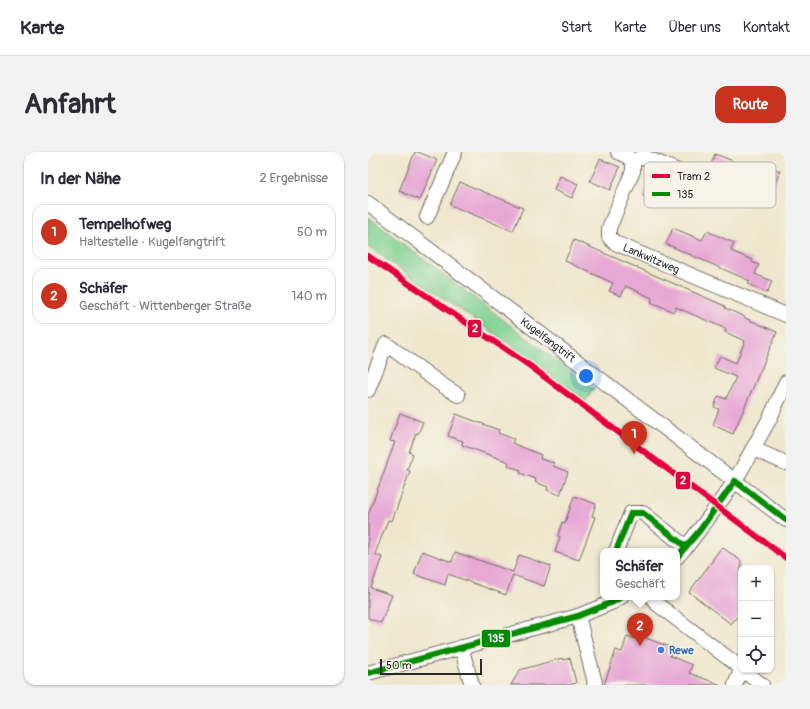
<!DOCTYPE html>
<html lang="de">
<head>
<meta charset="utf-8">
<style>
  :root { --surface:#fff; --page:#f2f2f3; --text:#2b2b33; --muted:#7c7c81; --line:#e1e1e2; --accent:#c8321e }
  body { margin:0; font-family:Pangolin,sans-serif; background:var(--page); color:var(--text) }
  .controls { position:absolute; right:12px; bottom:12px; display:grid; overflow:hidden; border-radius:8px; box-shadow:0 1px 3px #0004 }
  .controls button { width:36px; height:36px; display:grid; place-items:center; padding:0; border:0; border-bottom:1px solid var(--line); background:var(--surface); color:var(--text); font:20px sans-serif }
  .scale { position:absolute; left:12px; bottom:10px; width:102px; box-sizing:border-box; padding-left:4px; border:2px solid #2b2b2b; border-top:0; font-size:11px; line-height:14px; white-space:nowrap; color:#2b2b2b; -webkit-text-stroke:3px #f7f3e8; paint-order:stroke }
  .you { position:absolute; left:218px; top:224px; width:14px; height:14px; margin:-10px; border:3px solid #fff; border-radius:50%; background:#1a73e8; box-shadow:0 0 0 6px #1a73e833 }
  .badge { display:grid; place-items:center; width:26px; height:26px; border-radius:50%; background:var(--accent); color:#fff; font-size:13px; font-weight:700 }
  .pin { position:absolute; translate:-50% -33px; filter:drop-shadow(0 1px 2px #0008) }
  .pin::after { content:''; position:absolute; top:21px; width:14px; height:12px; background:inherit; clip-path:polygon(0 0,100% 0,50% 100%) }
  .popup { position:absolute; left:232px; top:396px; width:80px; height:52px; box-sizing:border-box; display:grid; place-content:center; border-radius:8px; background:var(--surface); filter:drop-shadow(0 1px 3px #0005); font-size:13px; white-space:nowrap; color:var(--muted) }
  .popup b { font-size:15px; color:var(--text) }
  .popup::after { content:''; position:absolute; left:50%; top:100%; margin-left:-8px; border:8px solid transparent; border-top-color:var(--surface) }
  .list { margin:0; padding:0; list-style:none }
  h2 { display:flex; justify-content:space-between; align-items:center; height:52px; margin:0; padding:0 16px; font-size:17px }
  h2 small { font-size:13px; font-weight:400; color:var(--muted) }
  .list li { display:grid; grid-template-columns:26px 1fr auto; gap:12px; align-items:center; box-sizing:border-box; height:56px; margin:0 8px 8px; padding:0 8px; border:1px solid var(--line); border-radius:12px }
  .list b { display:block; font-size:15px; white-space:nowrap }
  .list p { margin:0; font-size:13px; white-space:nowrap; color:var(--muted) }
  .list em { font-size:13px; font-style:normal; color:var(--muted) }
  .icon { flex:none; width:22px; height:22px; fill:none; stroke:currentColor; stroke-width:2; stroke-linecap:round; stroke-linejoin:round }
  .map { position:relative; flex:none; width:418px; height:533px; overflow:hidden; border-radius:12px }
  header { display:flex; align-items:center; gap:24px; box-sizing:border-box; height:56px; padding:0 20px; background:var(--surface); border-bottom:1px solid var(--line) }
  header strong { font-size:19px }
  nav { display:flex; gap:22px; margin-inline-start:auto; font-size:14px }
  .intro { display:flex; align-items:center; justify-content:space-between; box-sizing:border-box; height:96px; padding:0 24px }
  h1 { margin:0; font-size:28px }
  .button { padding:10px 18px; border-radius:12px; background:var(--accent); color:#fff; font-size:14px; font-weight:700 }
  main { display:flex; gap:24px; padding:0 24px }
  aside { flex:1; background:var(--surface); border-radius:12px; box-shadow:0 1px 3px #0004 }
  .map>svg:first-child { display:block }
  .green { fill:#7ed192; stroke:#547e5e }
  .building { fill:#e7a8d6 }
  .lines { fill:none; stroke-linecap:round; stroke-linejoin:round }
  .minor-casing { stroke:#706d64; stroke-width:16 }
  .minor { stroke:#fff; stroke-width:14 }
  .bus-1-casing { stroke:#f7f3e8; stroke-width:9 }
  .bus-1 { stroke:#008b00; stroke-width:6 }
  .tram-1-casing { stroke:#f7f3e8; stroke-width:9 }
  .tram-1 { stroke:#e4003a; stroke-width:6 }
  .shop-dot { fill:#3f7fe0; stroke:#f7f3e8; stroke-width:1.5 }
  .labels { text-anchor:middle; dominant-baseline:central; stroke-width:3; stroke-linejoin:round; paint-order:stroke }
  .street-label { font-size:11px; fill:#2b2b2b; stroke:#f7f3e8 }
  .shop-label { font-size:11px; font-weight:bold; fill:#366cbe; stroke:#f7f3e8; text-anchor:start }
  .key { fill:#f7f3e8; stroke:#bab7af; stroke-width:1 }
  .key-label { font-size:11px; fill:#2b2b2b }
  .line-badge { stroke:#f7f3e8; stroke-width:1.5 }
  .badge-label { font-size:11px; text-anchor:middle; font-weight:bold; fill:#fff }
</style>
</head>
<body>
<header>
<strong>Karte</strong>
<nav><a>Start</a><a>Karte</a><a>Über uns</a><a>Kontakt</a></nav>
</header>
<div class="intro"><h1>Anfahrt</h1><a class="button">Route</a></div>
<main>
<aside>
<h2>In der Nähe<small>2 Ergebnisse</small></h2>
<ul class="list">
<li><span class="badge">1</span><div><b>Tempelhofweg</b><p>Haltestelle · Kugelfangtrift</p></div><em>50 m</em></li>
<li><span class="badge">2</span><div><b>Schäfer</b><p>Geschäft · Wittenberger Straße</p></div><em>140 m</em></li>
</ul>
</aside>
<div class="map">
<svg width="418" height="533" viewBox="0 0 418 533">
  <rect width="100%" height="100%" fill="#f7f3e8"/>
  <filter id="ink" filterUnits="userSpaceOnUse"><feTurbulence type="fractalNoise" baseFrequency=".025" numOctaves="2"/><feDisplacementMap in="SourceGraphic" scale="8" xChannelSelector="R" yChannelSelector="G"/><feConvolveMatrix kernelMatrix="1 2 1 2 8 2 1 2 1" color-interpolation-filters="sRGB"/></filter>
  <filter id="wash" filterUnits="userSpaceOnUse"><feTurbulence type="fractalNoise" baseFrequency=".012" numOctaves="4" result="noise"/><feDisplacementMap in="SourceGraphic" scale="16" xChannelSelector="R" yChannelSelector="G"/><feGaussianBlur stdDeviation="0.9" result="paint"/><feColorMatrix in="noise" values="0 0 0 0 0 0 0 0 0 0 0 0 0 0 0 0 0 1.4 0 .05"/><feComposite in="paint" operator="in"/></filter>
  <g filter="url(#wash)">
    <rect width="100%" height="100%" fill="#efe7cd"/>
    <path class="green" d="M0,65L226,237L217,250L142,192L0,95Z"/>
    <g id="blocks">
      <path class="building" d="M47,0H50L69,8L52,48L31,39Z
        M347,2L365,9L357,27L340,20Z
        M232,7L252,15L242,38L222,29Z
        M389,10L412,19L404,39L381,30Z
        M192,24L210,32L204,46L186,38Z
        M284,24L303,32L294,53L275,44Z
        M92,30L155,56L145,79L82,53Z
        M305,76L334,88L339,79L366,91L363,99L385,108L384,110L391,113L387,122L404,129L399,141L380,132L382,129L298,92Z
        M206,88L357,154V156L377,165V166L409,180L365,282L345,273L351,257L346,255L350,244L358,247L368,225L346,216L352,204L368,211L377,189L357,180L358,177L308,155L306,160L283,150L284,146L258,134L253,144L241,139L245,131L197,109Z
        M32,261L55,270L50,282L48,281L41,300L45,302L39,318L42,319L24,369L20,368L7,402L14,405L3,436L24,443L13,471L0,466V444L1,441H0V363L27,290L22,289Z
        M88,262L131,278L130,281L146,287L144,291L173,303L172,307L186,311L185,314L200,320L192,343L179,338L180,335L167,330L168,327L152,321L153,318L140,314L141,310L94,293L95,289L80,284Z
        M206,344L228,352L224,364L227,365L211,408L187,400L192,385L190,384L194,370L197,371Z
        M354,395L373,409V460L363,472L321,440L345,408H344Z
        M54,399L84,410L87,400L145,420L151,403L183,414L176,434L145,423L138,443L80,422L77,433L46,422Z
        M259,484L273,489L275,485L305,496L302,504L324,513L321,521L351,532V533H236L248,498L254,500Z
        M194,506L195,508L202,506L208,531L201,533H143L152,518Z"/>
    </g>
  </g>
  <g filter="url(#ink)">
    <use href="#blocks" fill-opacity="0" stroke="#706d64" stroke-width="1"/>
    <g class="lines">
      <defs>
        <g id="minor">
          <path id="s1" d="M250,0L259,4L265,10V19L241,76V85L247,91L418,163"/>
          <path d="M264,9L272,6H279L360,40"/>
          <path id="s2" d="M0,51L418,368"/>
          <path d="M59,65L87,0"/>
          <path d="M0,238L18,192L74,233L90,243"/>
          <path d="M385,297L418,311"/>
          <path d="M248,399L263,361H275L318,395"/>
          <path d="M309,405L318,395L339,368L367,329L402,266L418,230"/>
          <path d="M284,445L289,452L373,516"/>
          <path d="M210,464L227,531L226,533"/>
          <path d="M93,495L104,533"/>
          <path d="M375,518L394,533"/>
          <path d="M0,521L210,464L245,450L253,445"/>
          <path d="M367,533L373,518"/>
        </g>
      </defs>
      <use href="#minor" class="minor-casing"/>
      <use href="#minor" class="minor"/>
      <defs>
        <path id="bus-1" d="M367,329L418,368
          M248,399L263,361H275L318,395
          M309,405L332,378L367,329
          M0,521L210,464L245,450L253,445"/>
      </defs>
      <use href="#bus-1" class="bus-1-casing"/>
      <use href="#bus-1" class="bus-1"/>
      <defs>
        <path id="tram-1" d="M0,104L162,214L418,406"/>
      </defs>
      <use href="#tram-1" class="tram-1-casing"/>
      <use href="#tram-1" class="tram-1"/>
    </g>
  </g>
  <circle class="shop-dot" cx="293" cy="498" r="4"/>
  <g class="labels">
    <g class="street-label">
      <text stroke="none"><textPath href="#s1" startOffset="146">Lankwitzweg</textPath></text>
      <text stroke="none"><textPath href="#s2" startOffset="226">Kugelfangtrift</textPath></text>
    </g>
    <g class="shop-label">
      <text x="301" y="498">Rewe</text>
    </g>
  </g>
  <rect x="276" y="10" width="132" height="46" rx="6" class="key"/>
  <rect x="284" y="22" width="18" height="4" fill="#e4003a"/>
  <rect x="284" y="40" width="18" height="4" fill="#008b00"/>
  <g class="key-label">
    <text x="309" y="28">Tram 2</text>
    <text x="309" y="46">135</text>
  </g>
  <g class="line-badge">
    <rect x="99" y="167" width="15" height="19" rx="4" fill="#e4003a"/>
    <rect x="307" y="319" width="16" height="19" rx="4" fill="#e4003a"/>
    <rect x="113" y="477" width="30" height="19" rx="4" fill="#008b00"/>
  </g>
  <g class="badge-label">
    <text x="107" y="180">2</text>
    <text x="315" y="332">2</text>
    <text x="128" y="490">135</text>
  </g>
</svg>
<div class="controls">
<button>+</button>
<button>−</button>
<button><svg class="icon" aria-label="locate" viewBox="0 0 24 24"><circle cx="12" cy="12" r="6"/><path d="M12 2v4M12 18v4M2 12h4M18 12h4"/></svg></button>
</div>
<div class="scale">50 m</div>
<div class="you"></div>
<div class="pin badge" style="left:266px;top:302px">1</div>
<div class="pin badge" style="left:272px;top:494px">2</div>
<div class="popup"><b>Schäfer</b>Geschäft</div>
</div>
</main>
</body>
</html>
